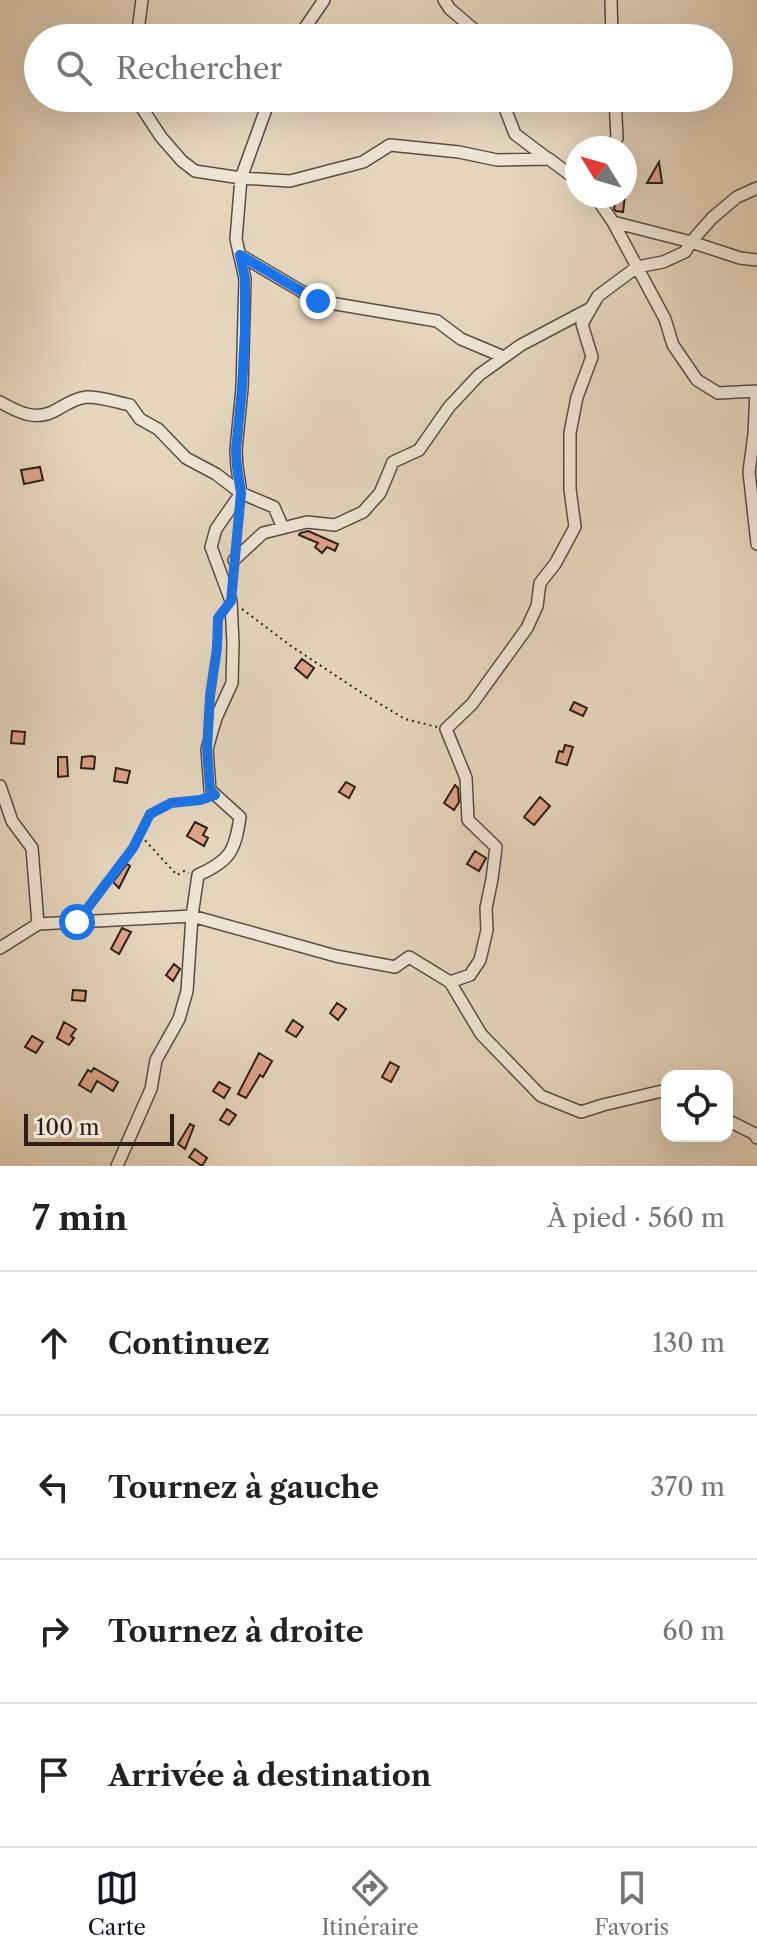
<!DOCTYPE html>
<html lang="fr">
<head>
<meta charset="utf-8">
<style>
  :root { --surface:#fff; --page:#f6f6f6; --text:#222; --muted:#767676; --line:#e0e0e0; --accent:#111827 }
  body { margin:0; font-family:"Libre Caslon Text",serif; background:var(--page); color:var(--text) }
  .controls { position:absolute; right:24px; bottom:24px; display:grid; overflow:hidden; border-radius:16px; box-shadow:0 8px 32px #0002 }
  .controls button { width:72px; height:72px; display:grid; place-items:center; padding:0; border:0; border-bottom:2px solid var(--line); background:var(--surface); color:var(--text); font:40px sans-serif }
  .compass { position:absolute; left:565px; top:136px; width:72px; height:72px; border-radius:50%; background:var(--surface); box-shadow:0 8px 32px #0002; rotate:307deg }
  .scale { position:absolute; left:24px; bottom:20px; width:150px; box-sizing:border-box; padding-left:8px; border:4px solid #2d1e18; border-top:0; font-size:22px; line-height:28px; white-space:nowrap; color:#2d1e18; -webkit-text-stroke:6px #eee4d4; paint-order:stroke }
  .stop { position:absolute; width:24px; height:24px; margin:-18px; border:6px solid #1a73e8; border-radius:50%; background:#fff }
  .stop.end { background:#1a73e8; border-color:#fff; box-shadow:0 2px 8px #0008 }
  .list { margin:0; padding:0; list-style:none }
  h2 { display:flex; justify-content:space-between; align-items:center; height:104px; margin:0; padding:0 32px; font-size:34px }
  h2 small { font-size:26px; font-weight:400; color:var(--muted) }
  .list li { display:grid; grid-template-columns:52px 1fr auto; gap:24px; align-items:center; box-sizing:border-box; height:144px; padding:0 32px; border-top:2px solid var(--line) }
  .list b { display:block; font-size:30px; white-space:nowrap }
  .list em { font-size:26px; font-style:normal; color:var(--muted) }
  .icon { flex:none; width:44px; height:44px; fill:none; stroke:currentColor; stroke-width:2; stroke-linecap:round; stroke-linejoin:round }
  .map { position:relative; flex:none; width:757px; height:1166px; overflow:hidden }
  .search { position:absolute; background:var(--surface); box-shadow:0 8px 32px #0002; left:24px; right:24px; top:24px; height:88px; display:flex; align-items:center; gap:20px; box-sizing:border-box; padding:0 28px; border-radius:44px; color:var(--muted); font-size:30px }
  .sheet { height:680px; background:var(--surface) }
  nav { display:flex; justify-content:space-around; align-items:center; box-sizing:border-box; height:112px; border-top:2px solid var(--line); background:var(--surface); font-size:22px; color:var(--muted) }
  nav a { display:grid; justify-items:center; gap:4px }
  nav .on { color:var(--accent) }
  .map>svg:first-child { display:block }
  .building { fill:#dea28a; stroke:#2d1e18; stroke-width:2 }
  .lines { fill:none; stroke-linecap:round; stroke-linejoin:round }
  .minor-casing { stroke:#5b4c41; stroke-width:14 }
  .path { stroke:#2d1e18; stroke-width:2; stroke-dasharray:2 4; stroke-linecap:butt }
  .minor { stroke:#eee4d4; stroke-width:11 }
  .route { stroke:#1a73e8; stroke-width:10 }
</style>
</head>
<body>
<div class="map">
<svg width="757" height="1166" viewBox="0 0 757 1166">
  <rect width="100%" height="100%" fill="#e5d5bd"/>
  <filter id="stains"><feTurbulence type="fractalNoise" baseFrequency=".0025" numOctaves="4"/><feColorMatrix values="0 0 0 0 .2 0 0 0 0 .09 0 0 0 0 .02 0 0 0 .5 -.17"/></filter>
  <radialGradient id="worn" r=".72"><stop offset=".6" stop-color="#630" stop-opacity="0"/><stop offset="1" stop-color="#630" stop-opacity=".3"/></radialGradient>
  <path class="building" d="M659,162L662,183H647Z
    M616,196H625L623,212L616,211L614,209Z
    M40,467L43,480L24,484L21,470Z
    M308,531L338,544L335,551L327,547L322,553L315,547L318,543L299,535L300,533Z
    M302,659L314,668L307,678L295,668Z
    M574,702L587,708L583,716L570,710Z
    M12,731L25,732L24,744L11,743Z
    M565,745L573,747L567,765L556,762L559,751L563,752Z
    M92,756L95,757L94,769L81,768L82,757Z
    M58,757H67L68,776L58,777Z
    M116,768L130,771L127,783L114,781Z
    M346,782L355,787L349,798L339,792Z
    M455,785L458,788L459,802L454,810L444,803Z
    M540,797L550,806L534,825L524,817Z
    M195,822L207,828L203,835L208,838L204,846L187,836Z
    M475,851L486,858L479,871L467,864Z
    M127,864L130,866L119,888L113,882Z
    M122,928L131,932L119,954L111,949Z
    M174,964L180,969L173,981L166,975Z
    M73,990L86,991L85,1001L72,1000Z
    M337,1003L346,1009L338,1020L330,1013Z
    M293,1020L303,1027L296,1037L286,1031Z
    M64,1022L76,1029L71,1036L74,1038L69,1045L57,1038Z
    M32,1036L43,1042L36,1053L25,1047Z
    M259,1053L272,1061L263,1077L260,1075L246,1098L238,1094Z
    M390,1062L399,1067L391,1082L382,1077Z
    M94,1068L118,1082L113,1091L97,1081L91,1092L79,1085L88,1070L91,1072Z
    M219,1082L230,1088L224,1098L213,1091Z
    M227,1109L236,1115L229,1125L220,1120Z
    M190,1124L194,1126L185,1149L178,1144Z
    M195,1149L207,1158L202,1166L189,1157Z"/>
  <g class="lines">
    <defs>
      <path id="minor" d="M444,0L450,9L478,33L480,38
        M611,0L612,38
        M137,38L142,0
        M298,38L324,0
        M140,98L142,108L161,137L182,161L195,171L241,178L290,181L363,162L390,145L459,152L497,160L549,159L577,180
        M501,98L515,134L548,159
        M611,148L617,138L615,98
        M595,196L613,222L665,319L673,345L697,380L718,393L757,391
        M613,222L691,242L740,258L757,260
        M240,255L318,301L437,321L461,339L504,357
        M756,391L754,434L749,472L757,544
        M0,402C19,413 37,422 58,409C66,404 77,398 87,397C101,397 116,402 130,405L140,419L158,429L186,458L216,474L241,493L274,507L283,528
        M234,560L263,533L307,522L335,525L363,512L380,493L393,462L419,450L449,407L479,375L521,345L591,308
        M0,786L12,821L32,848L38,924
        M0,948L38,924L192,916L336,956L395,967L409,957L450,982L481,1034L541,1096L581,1112L603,1105L662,1091L667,1094
        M450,982L470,975L480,960L487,930L486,908L492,879L496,847L468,820L466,778L446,729L472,704L527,628L537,606L540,583L555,564L575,527L570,489V433L577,397L592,357L582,324L598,296L637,267L663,262L685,252L691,242L712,218L737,197L757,188
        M727,1120L753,1133L757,1138
        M117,1166L151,1089L156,1060L179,1019L187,991L192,916L198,875C230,861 235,851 240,817L210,790L207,749L216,718L232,683L233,644L231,601L211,547L216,529L241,493L237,467L236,450L242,388L245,279L236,239L241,178L270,98"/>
    </defs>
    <use href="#minor" class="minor-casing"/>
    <path class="path" d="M236,544L239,515
      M242,609L291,646L362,693L405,719L437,727
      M210,704L217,648L218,618L220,616
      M141,836L177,875L184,871L189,873
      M85,912L133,848L150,814L171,803L203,799"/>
    <use href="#minor" class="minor"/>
  </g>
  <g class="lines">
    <path class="route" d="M77,922L133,848L150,814L171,803L200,800L215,795L210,790L207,749L210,696L217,648L218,618L231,601L241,493L237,467L236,450L242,388L245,331V279L240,255L318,301"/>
  </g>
  <rect width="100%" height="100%" filter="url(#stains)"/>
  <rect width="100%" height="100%" fill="url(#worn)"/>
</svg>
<div class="controls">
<button><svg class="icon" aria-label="locate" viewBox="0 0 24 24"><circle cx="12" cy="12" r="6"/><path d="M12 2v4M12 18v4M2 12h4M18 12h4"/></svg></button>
</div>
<svg class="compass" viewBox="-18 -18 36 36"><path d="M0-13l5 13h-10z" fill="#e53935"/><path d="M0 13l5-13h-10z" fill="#767676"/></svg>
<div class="scale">100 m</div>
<div class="stop" style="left:77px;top:922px"></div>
<div class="stop end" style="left:318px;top:301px"></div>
<div class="search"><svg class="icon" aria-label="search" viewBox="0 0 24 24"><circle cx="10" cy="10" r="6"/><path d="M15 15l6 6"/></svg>Rechercher</div>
</div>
<section class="sheet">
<h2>7 min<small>À pied · 560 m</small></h2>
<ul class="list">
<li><svg class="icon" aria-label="ahead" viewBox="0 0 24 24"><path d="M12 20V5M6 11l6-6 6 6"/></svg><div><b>Continuez</b></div><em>130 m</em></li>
<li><svg class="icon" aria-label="left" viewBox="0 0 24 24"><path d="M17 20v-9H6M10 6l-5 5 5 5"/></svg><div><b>Tournez à gauche</b></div><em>370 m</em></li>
<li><svg class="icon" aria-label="right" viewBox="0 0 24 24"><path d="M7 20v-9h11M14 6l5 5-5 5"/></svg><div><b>Tournez à droite</b></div><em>60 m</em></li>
<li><svg class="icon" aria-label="arrive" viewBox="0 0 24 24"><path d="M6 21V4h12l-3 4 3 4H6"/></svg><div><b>Arrivée à destination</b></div></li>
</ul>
</section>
<nav>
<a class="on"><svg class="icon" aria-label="map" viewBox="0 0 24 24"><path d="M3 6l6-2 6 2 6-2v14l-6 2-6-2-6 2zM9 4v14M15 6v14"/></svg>Carte</a>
<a><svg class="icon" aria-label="directions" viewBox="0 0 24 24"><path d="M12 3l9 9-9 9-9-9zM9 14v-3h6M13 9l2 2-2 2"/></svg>Itinéraire</a>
<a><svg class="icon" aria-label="saved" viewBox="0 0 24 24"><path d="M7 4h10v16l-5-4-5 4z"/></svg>Favoris</a>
</nav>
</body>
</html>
